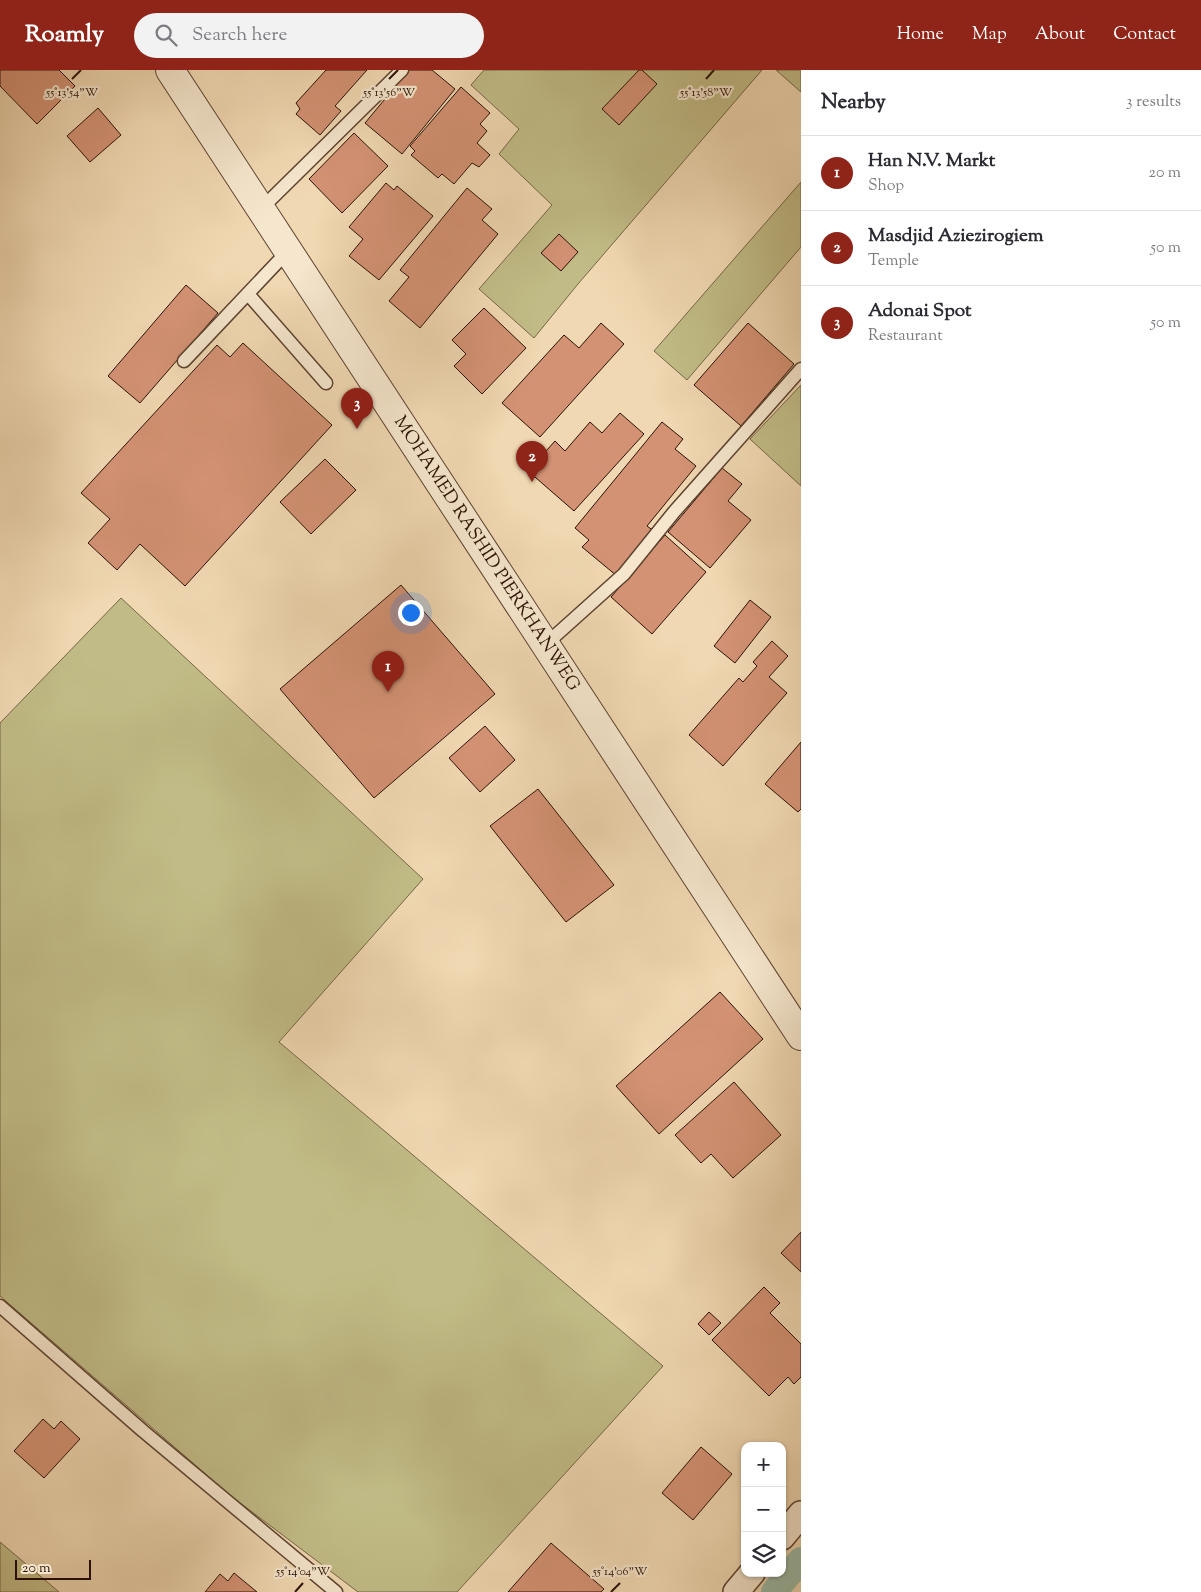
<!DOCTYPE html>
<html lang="en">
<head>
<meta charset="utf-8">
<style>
  :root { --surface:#fff; --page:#f2f2f3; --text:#2b2b33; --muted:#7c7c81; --line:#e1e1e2; --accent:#8f2418 }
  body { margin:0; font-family:"Sorts Mill Goudy",serif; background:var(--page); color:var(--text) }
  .controls { position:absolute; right:15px; bottom:15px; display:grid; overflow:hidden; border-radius:10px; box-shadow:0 1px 4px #0004 }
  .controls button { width:45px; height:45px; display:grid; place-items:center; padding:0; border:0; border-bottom:1px solid var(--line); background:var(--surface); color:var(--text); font:25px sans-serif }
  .scale { position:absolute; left:15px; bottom:12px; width:76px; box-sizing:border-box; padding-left:5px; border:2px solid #2c1104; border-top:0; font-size:14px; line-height:18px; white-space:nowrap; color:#2c1104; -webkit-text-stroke:4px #f5e6cd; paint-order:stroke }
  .you { position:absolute; left:410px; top:542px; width:18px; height:18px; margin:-12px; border:4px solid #fff; border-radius:50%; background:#1a73e8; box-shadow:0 0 0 8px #1a73e833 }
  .badge { display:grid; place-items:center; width:32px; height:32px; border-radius:50%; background:var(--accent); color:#fff; font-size:16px; font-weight:700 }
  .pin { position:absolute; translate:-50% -41px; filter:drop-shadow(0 1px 2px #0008) }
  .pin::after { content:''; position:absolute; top:26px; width:18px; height:15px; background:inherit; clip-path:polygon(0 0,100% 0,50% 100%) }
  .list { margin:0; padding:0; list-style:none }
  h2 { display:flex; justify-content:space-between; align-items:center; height:65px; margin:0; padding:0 20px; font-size:21px }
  h2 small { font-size:16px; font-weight:400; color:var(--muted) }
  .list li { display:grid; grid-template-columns:32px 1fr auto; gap:15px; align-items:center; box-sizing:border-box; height:75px; padding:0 20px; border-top:1px solid var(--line) }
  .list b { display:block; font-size:19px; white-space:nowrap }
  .list p { margin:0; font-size:16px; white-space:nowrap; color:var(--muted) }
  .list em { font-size:16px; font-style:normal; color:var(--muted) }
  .icon { flex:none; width:28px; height:28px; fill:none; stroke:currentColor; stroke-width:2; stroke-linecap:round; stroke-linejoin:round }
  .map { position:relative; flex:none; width:801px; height:1522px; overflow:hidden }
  header { display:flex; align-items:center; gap:30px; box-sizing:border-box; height:70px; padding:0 25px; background:var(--accent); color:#fff }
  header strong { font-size:24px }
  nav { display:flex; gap:28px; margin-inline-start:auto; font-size:18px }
  .search { width:350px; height:45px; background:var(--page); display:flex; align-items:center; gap:12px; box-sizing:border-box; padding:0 18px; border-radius:28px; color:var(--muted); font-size:19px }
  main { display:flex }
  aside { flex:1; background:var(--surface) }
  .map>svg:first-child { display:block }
  .green { fill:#c1bc87; stroke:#766646 }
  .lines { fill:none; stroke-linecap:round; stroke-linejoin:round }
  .canal { stroke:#9bbba7; stroke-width:26 }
  .building { fill:#d39274; stroke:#2c1104 }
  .service-casing { stroke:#5d4330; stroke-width:15 }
  .minor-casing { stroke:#5d4330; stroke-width:28 }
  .tertiary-casing { stroke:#5d4330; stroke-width:30 }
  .service { stroke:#f5e6cd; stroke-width:12 }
  .minor { stroke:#f5e6cd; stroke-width:25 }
  .tertiary { stroke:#f5e6cd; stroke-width:28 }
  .ticks { fill:none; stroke:#2c1104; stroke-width:2 }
  .labels { text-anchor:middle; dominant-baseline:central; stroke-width:4.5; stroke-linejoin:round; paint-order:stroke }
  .street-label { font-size:18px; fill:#2c1104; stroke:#f5e6cd }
  .ticks-label { font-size:12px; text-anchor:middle; fill:#2c1104; stroke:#f5e6cd; stroke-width:4.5; stroke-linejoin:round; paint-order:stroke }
</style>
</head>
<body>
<header>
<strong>Roamly</strong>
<div class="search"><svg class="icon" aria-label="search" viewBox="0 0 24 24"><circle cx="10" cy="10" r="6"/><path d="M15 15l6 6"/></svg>Search here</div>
<nav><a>Home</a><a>Map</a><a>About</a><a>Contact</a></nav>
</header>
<main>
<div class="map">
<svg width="801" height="1522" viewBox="0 0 801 1522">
  <rect width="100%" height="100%" fill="#f0d8b2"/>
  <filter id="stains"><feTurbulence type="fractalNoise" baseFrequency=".004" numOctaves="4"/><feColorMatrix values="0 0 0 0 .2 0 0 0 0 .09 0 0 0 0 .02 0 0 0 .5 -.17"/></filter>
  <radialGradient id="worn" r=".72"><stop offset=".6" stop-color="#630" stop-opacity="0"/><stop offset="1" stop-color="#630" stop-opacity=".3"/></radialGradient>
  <path class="green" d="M484,0H762L578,214L534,268L479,219L552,135L499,84L519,59L471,15Z
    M776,0H801V22Z
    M801,112V177L687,310L654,281Z
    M801,315V416L750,369Z
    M121,528L423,809L279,972L663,1296L457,1522H358L231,1426L0,1226V653Z
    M0,1472L59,1522H0Z"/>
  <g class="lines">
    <path class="canal" d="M774,1522L801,1490"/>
  </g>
  <path class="building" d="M0,0H59L75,16L37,54L0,16Z
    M326,0H367L335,36L341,41L320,65L296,44L300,39L296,33Z
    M409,0H432L455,19L402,84L365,53Z
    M639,0H642L657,14L619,55L602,39Z
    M461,17L490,43L480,54L487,61L477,73L490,85L479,97L472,93L454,114L442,104L438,108L411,85L415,81L410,76Z
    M98,38L121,65L90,92L67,66Z
    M354,63L388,96L342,143L309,109Z
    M386,113L394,120L397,116L433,146L379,210L349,186L363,169L349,157Z
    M467,118L492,139L482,150L498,164L420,258L389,231L409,207L400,200Z
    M559,164L578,182L561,201L541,183Z
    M186,215L218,243L140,333L108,306Z
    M484,238L526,278L482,324L454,296L466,284L452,270Z
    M601,253L624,274L540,367L502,333L564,265L579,278Z
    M748,253L794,294L741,356L694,315Z
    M243,273L332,355L185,516L140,474L117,500L88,473L110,449L81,423L217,275L230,287Z
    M620,343L644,364L574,441L528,401L555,371L565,381L590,352L602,363Z
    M662,352L683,369L675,379L696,396L647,456L654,461L617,506L582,477L589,470L575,458Z
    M325,389L356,420L311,464L280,432Z
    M722,398L742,414L728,431L751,450L710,498L668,462Z
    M665,465L706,502L652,564L611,527Z
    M401,515L495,624L374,728L280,619Z
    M750,530L771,547L735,593L714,576Z
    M772,571L788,586L769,607L787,623L723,696L689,665L739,608L743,612L757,596L753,592Z
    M485,656L515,690L480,722L449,688Z
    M801,672V739L798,742L765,714Z
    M538,719L614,815L566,852L490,756Z
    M720,922L763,969L659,1064L616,1016Z
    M734,1012L781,1065L733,1108L711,1084L701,1093L675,1065Z
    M801,1162V1202L781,1183Z
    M764,1217L780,1233L770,1243L801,1274V1307L794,1314L788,1307L769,1326L712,1270Z
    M709,1242L721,1253L709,1265L698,1254Z
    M43,1349L54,1359L61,1351L80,1369L44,1408L14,1381Z
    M701,1377L732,1404L693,1450L662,1423Z
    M551,1473L604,1519L601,1522H508Z
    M234,1503L257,1522H205L220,1504L228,1511Z"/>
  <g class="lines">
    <defs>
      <path id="service" d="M261,139L402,0
        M248,224L326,313
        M184,291L288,181
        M546,574L624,504L674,442L801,299
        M0,1236L143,1361L336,1522"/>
      <path id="minor" d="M782,1467L801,1444
        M736,1522L752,1503"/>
      <g id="tertiary">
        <path id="s1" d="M170,0L801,966"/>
      </g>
    </defs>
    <use href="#service" class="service-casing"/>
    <use href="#minor" class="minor-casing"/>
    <use href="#tertiary" class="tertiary-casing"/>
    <use href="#service" class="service"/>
    <use href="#minor" class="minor"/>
    <use href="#tertiary" class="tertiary"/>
  </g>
  <path class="ticks" d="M72,9L81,0M389,9L398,0M706,9L714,0M295,1522L303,1513M611,1522L620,1513"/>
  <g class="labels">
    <g class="street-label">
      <text stroke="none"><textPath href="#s1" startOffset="578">MOHAMED RASHID PIERKHANWEG</textPath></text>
    </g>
  </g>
  <g class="ticks-label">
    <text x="72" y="26">55°13'54"W</text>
    <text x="389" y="26">55°13'56"W</text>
    <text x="706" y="26">55°13'58"W</text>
    <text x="303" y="1505">55°14'04"W</text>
    <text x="620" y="1505">55°14'06"W</text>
  </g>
  <rect width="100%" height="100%" filter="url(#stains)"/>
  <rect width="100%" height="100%" fill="url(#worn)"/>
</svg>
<div class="controls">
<button>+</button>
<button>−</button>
<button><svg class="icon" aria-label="layers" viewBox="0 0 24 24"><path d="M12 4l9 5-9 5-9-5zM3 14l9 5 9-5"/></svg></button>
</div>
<div class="scale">20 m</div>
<div class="you"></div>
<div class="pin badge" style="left:388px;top:622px">1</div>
<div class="pin badge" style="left:532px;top:412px">2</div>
<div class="pin badge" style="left:357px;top:359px">3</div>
</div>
<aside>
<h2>Nearby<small>3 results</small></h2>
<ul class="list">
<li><span class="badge">1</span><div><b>Han N.V. Markt</b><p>Shop</p></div><em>20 m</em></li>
<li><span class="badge">2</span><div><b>Masdjid Aziezirogiem</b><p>Temple</p></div><em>50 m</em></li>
<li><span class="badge">3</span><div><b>Adonai Spot</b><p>Restaurant</p></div><em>50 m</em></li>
</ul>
</aside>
</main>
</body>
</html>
